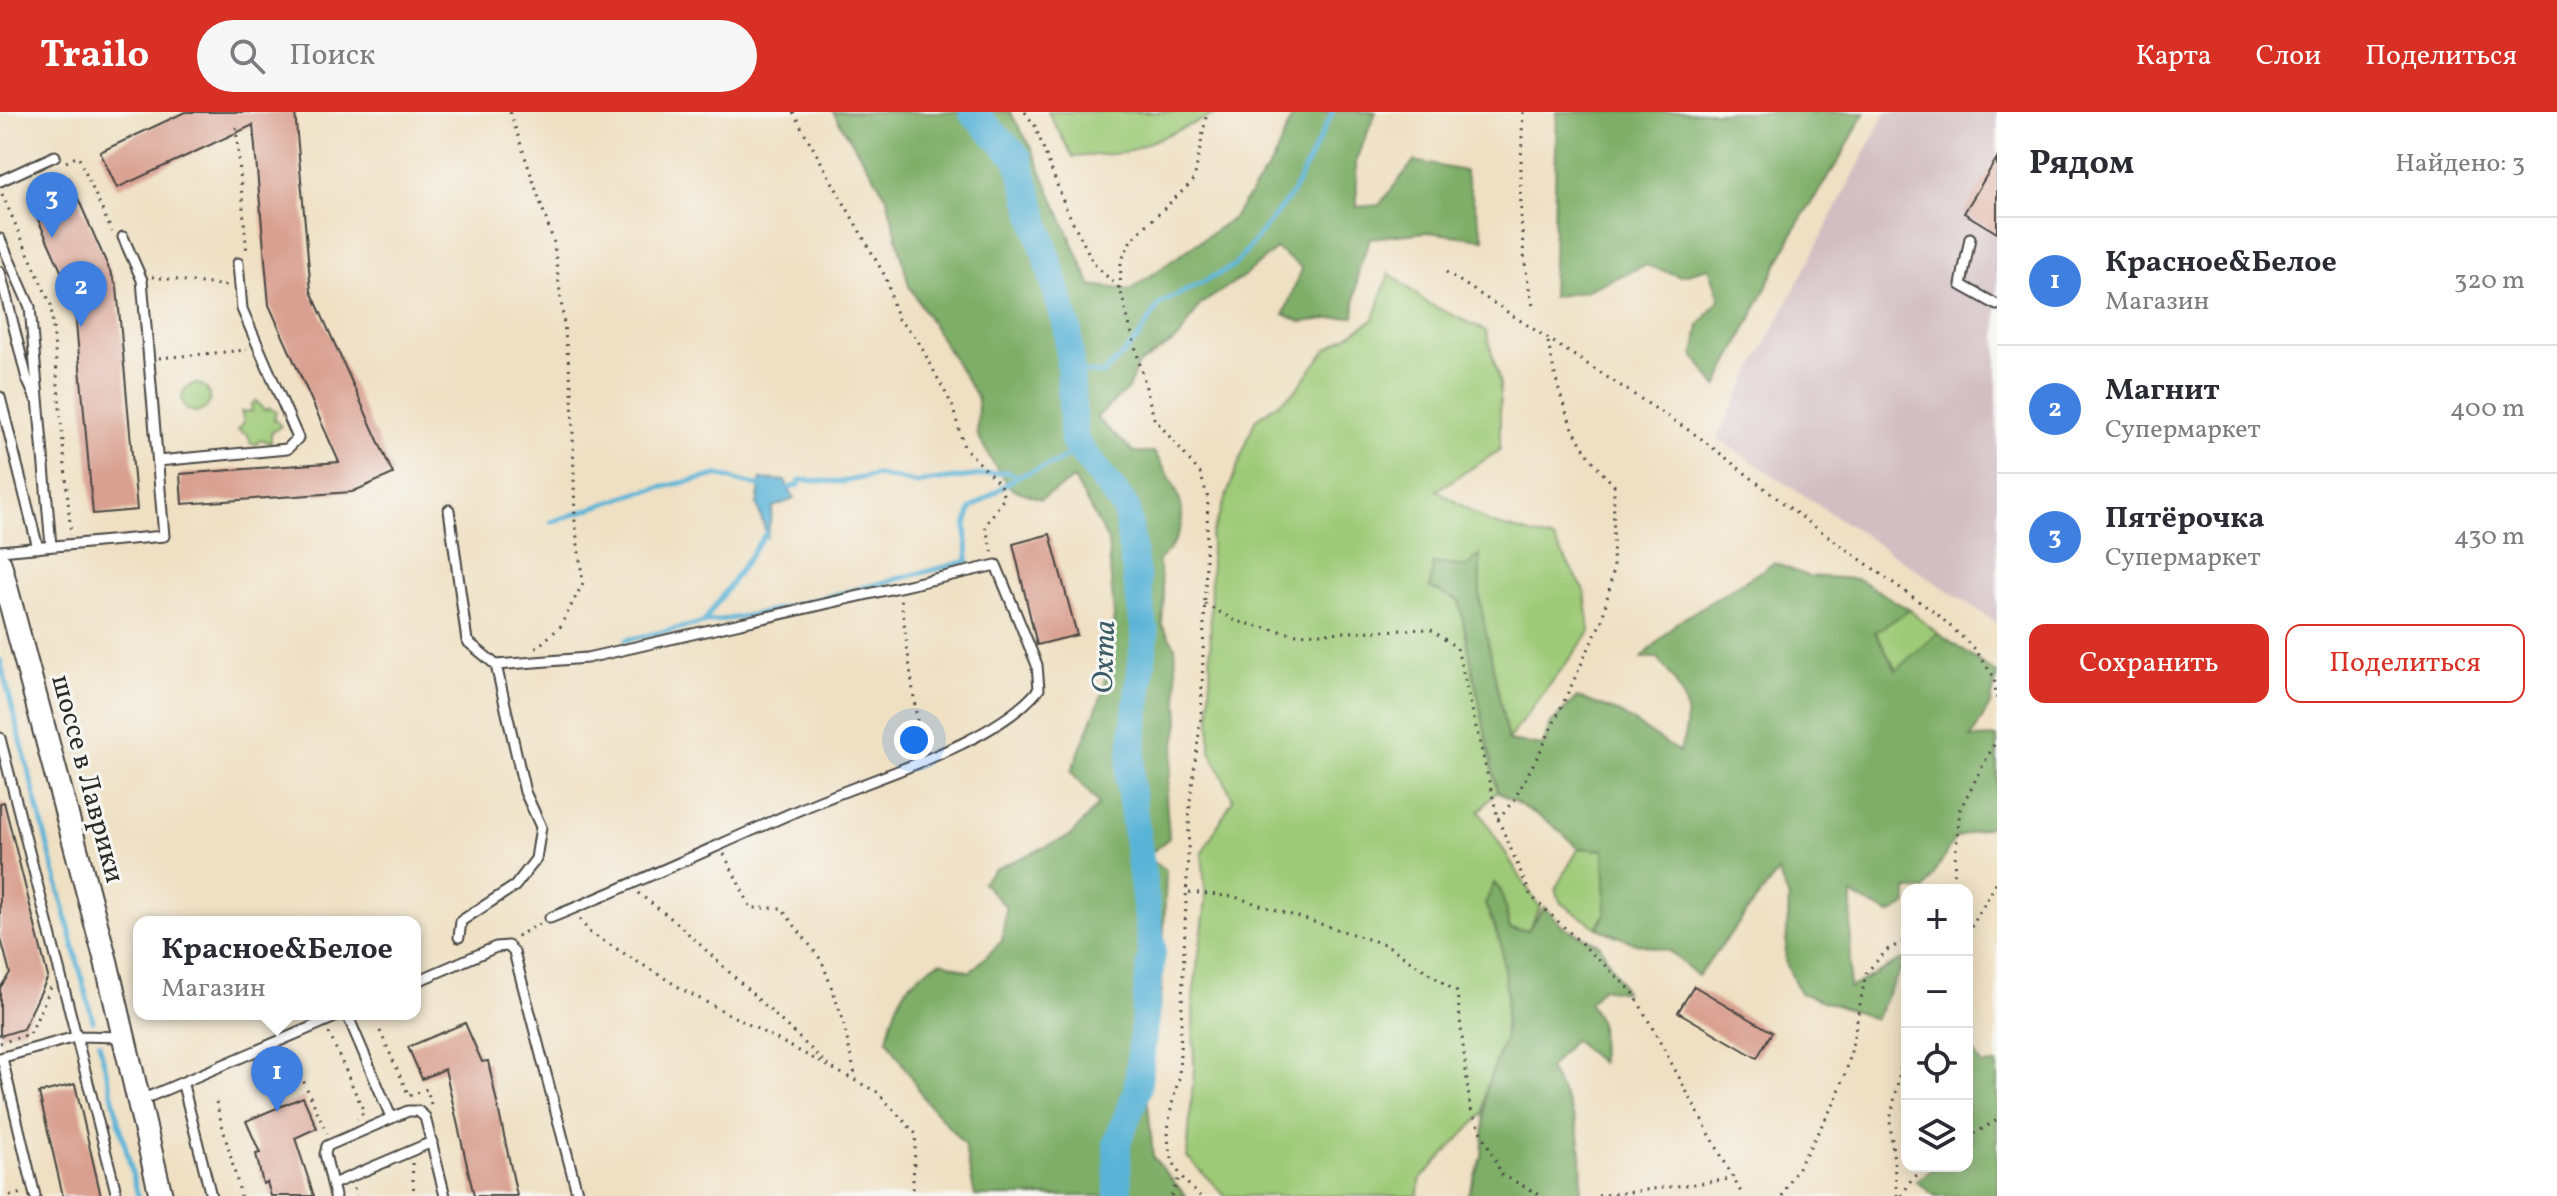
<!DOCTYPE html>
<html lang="ru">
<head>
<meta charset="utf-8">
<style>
  :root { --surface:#fff; --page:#f7f7f7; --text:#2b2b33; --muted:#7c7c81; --line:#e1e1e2; --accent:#d93025 }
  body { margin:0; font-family:Vollkorn,serif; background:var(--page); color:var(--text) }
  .controls { position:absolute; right:24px; bottom:24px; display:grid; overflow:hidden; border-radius:16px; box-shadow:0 4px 20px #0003 }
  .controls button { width:72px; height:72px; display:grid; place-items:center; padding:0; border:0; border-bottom:2px solid var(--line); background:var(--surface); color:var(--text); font:40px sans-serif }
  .you { position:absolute; left:914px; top:628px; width:28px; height:28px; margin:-20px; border:6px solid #fff; border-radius:50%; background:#1a73e8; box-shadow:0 0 0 12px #1a73e833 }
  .badge { display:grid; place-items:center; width:52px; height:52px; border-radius:50%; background:var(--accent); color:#fff; font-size:26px; font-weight:700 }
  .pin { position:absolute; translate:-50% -66px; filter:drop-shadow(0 2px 4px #0008) }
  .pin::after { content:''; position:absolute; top:42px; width:28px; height:24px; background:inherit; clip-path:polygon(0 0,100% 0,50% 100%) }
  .popup { position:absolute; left:133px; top:804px; width:288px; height:104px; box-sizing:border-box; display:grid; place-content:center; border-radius:16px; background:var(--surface); filter:drop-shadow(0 2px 6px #0005); font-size:26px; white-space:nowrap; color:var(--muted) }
  .popup b { font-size:30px; color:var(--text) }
  .popup::after { content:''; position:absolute; left:50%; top:100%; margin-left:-16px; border:16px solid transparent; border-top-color:var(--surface) }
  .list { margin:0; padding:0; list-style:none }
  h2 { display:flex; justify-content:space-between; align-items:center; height:104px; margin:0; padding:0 32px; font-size:34px }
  h2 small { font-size:26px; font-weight:400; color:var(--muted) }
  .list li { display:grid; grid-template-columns:52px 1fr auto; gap:24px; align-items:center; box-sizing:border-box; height:128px; padding:0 32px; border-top:2px solid var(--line) }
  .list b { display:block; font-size:30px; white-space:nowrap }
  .list p { margin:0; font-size:26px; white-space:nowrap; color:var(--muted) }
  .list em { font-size:26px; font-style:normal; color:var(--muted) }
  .actions { display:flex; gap:16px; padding:24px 32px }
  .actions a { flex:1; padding:18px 0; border:2px solid var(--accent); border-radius:16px; text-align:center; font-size:28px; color:var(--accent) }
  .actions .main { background:var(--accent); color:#fff }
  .icon { flex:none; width:44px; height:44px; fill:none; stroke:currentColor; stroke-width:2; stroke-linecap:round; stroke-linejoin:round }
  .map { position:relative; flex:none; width:1997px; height:1084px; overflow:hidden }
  header { display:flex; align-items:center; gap:48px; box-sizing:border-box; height:112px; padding:0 40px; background:var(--accent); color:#fff }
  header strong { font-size:38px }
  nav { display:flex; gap:44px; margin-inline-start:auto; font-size:28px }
  .search { width:560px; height:72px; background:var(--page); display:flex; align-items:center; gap:20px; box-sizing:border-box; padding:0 28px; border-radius:44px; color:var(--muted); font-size:30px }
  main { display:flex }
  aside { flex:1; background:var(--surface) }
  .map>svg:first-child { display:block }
  .industrial { fill:#d2bec2 }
  .green { fill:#9eca77; stroke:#647a51; stroke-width:2 }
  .forest { fill:#7eae68; stroke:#546c4a; stroke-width:2 }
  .water { fill:#5ab4d7; stroke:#427081; stroke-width:2 }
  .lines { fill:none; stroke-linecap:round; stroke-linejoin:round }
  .stream { stroke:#5ab4d7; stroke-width:5 }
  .river { stroke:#5ab4d7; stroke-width:28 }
  .building { fill:#d9a091 }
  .service-casing { stroke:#484642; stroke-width:13 }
  .tertiary-casing { stroke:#484642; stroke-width:26 }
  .path { stroke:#484642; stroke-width:3; stroke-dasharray:2 6; stroke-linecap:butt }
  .service { stroke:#fff; stroke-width:9 }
  .tertiary { stroke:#fff; stroke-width:22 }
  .labels { text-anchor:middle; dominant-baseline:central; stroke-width:6; stroke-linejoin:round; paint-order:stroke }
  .street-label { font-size:28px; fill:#2b2b2b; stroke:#f6f6f2 }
  .water-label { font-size:30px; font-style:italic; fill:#3b5b67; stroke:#f6f6f2 }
</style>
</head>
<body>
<header>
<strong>Trailo</strong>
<div class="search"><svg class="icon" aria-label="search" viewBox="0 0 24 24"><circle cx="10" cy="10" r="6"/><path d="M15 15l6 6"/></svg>Поиск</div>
<nav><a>Карта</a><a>Слои</a><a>Поделиться</a></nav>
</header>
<main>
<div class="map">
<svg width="1997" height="1084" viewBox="0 0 1997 1084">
  <rect width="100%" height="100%" fill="#f6f6f2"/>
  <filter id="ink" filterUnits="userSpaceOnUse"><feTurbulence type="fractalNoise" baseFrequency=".0125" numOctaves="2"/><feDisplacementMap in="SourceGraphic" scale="16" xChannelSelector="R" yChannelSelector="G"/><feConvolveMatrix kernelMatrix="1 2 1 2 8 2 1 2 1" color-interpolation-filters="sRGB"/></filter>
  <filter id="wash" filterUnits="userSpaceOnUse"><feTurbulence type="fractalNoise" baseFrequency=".006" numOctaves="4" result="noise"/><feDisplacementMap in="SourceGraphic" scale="32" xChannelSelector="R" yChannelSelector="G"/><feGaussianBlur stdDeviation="1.8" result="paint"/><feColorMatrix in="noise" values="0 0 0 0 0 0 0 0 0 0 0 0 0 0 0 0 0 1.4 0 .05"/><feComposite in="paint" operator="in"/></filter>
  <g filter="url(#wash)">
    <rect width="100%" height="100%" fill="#efe0c3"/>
    <path class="industrial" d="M1886,0H1997V511L1717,326Z"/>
    <path class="green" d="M1048,0H1221L1124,41L1073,45Z
      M1389,161L1429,192L1486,219L1500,272V338L1437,378L1490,411L1554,428L1585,479L1590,520L1507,629L1480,490V443L1468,455L1433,451L1459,489L1497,679L1479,699L1540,796L1528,818L1510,817L1501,779L1485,792L1501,832L1507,884L1504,929L1486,976L1483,1002L1421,1067L1417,1084H1225L1187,1045L1194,957L1193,886L1206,789L1202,741L1233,687L1210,638L1211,425L1255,308L1295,279L1326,238L1374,207Z
      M182 286a14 14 0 1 1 28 0a14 14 0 1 1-28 0Z
      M256,289L264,298L270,296L276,300L274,307L281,314L271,321V331L260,327L257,332H251L248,323L238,318L244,310L241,300L252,299L251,293Z
      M1910,498L1937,521L1896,559L1875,519Z
      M1579,736L1604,738L1606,800L1597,816L1561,791L1555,777Z"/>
    <path class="forest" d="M833,0H1010L1031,35L1091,173L1130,178L1233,106L1273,49L1294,0H1376L1356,48L1357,95L1379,93L1414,49L1465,59L1484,127L1427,120L1370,126L1358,160L1354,204L1301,210L1284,202L1302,156L1276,137L1244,164L1200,193L1179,226L1137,254L1128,277L1096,306L1134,340H1154C1181,381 1199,411 1158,449L1164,485L1162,513L1175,534L1179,609L1166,686L1169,726L1146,745L1166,758L1162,877L1147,980L1153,1045L1186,1084H975L964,1032L925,988L887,927C896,886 905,868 942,849L970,860L1002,829L1006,795L982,770L995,757L1070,724L1099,692L1071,660L1103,580L1114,504L1108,429L1074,367L1041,387L1012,377L994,353L977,322L978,287L909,174L887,85Z
      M1557,0H1865L1840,47L1798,111L1717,275L1694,244L1699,214L1720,187L1709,156L1680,164L1645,153L1585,179L1552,185Z
      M1480,442V490L1508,629L1543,634L1550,613L1577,585L1620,601L1679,640C1696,599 1683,579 1658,546H1642L1676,511L1774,451L1808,464L1858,467L1910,498L1875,520L1896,558L1937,521L1997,562L1991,591L1971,626L1997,625V703L1991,714L1955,726L1925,778H1907V793L1890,802L1852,783L1849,876L1907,845L1875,907L1800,881L1785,849L1789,787L1778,760L1698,864L1669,839L1632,830L1597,816L1606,800L1604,738L1579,736L1550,711L1497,679L1459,489L1430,476L1433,451L1467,455Z
      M1494,771L1501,779L1510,817L1528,818L1545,795L1562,814L1600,833L1625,880L1602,876L1589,891L1600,910L1601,951L1573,928L1549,957C1578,1007 1584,1021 1581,1080L1586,1084H1467L1482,1044L1486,976L1504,929L1507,884L1501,832L1485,792Z
      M1967,931L1982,953L1997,952V1084H1935L1916,1069L1937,1054H1967V1033L1974,1028L1967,1019Z"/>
    <path class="water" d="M761,367L785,369L794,387L773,395L767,424L757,393Z"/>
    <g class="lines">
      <path class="stream" d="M1069,240L1077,259L1103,262L1136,229L1160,192L1234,154L1292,82L1333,0
        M783,378L799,373L800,368L841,370L877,363L915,371L1007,360L1018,364
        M551,410L637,381L717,363L766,376
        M703,511L763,501L968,449L966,412L971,397L1018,364L1056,351L1079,336
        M626,528L703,511L766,421
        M0,548L93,909
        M99,931L138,1084"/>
      <path class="river" d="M972,0L1018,46L1068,218L1074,329L1126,396L1145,522L1129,666L1152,837L1137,979L1117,1031L1118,1084"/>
    </g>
    <g id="blocks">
      <path class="building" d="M185,0H295L311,179L393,362L352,380L182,392L180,362L339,350L269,193L253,13L117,76L100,40Z
        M1997,46V121L1964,101Z
        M69,66L117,175L137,398L93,402L74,188L28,85Z
        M1050,422L1077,523L1037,533L1013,432Z
        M4,690L48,865L23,917L0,924V876L10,861L0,823V691Z
        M1694,874L1772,920L1757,946L1678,900Z
        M465,911L482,950L488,949L517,1084H474L445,957L422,967L408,935Z
        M75,972L101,1084H63L46,1011L39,981Z
        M303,985L317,1016L295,1026L314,1084H271L267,1070L263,1072L256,1042L260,1041L246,1009Z"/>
    </g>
  </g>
  <g filter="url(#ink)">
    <use href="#blocks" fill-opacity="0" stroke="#484642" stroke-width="2"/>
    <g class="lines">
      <defs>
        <path id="service" d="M0,69L55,44
          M1970,126L1961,173L1997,193
          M0,127L30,195L51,434
          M0,160L27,267L36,287
          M0,285L38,436
          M158,349L287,337L298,326L242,197L238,151
          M449,398L467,529L496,553L587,546L996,453L1037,553L1039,577C995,632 875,665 808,694C722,731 637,771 550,806
          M0,439L164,424L142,168L123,125
          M0,626L117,1084
          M459,825L461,809L515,774L536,747L541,715L525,680L496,553
          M415,870L496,835L508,834L514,840L578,1084
          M347,902L391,1005
          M0,946L79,924L122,925
          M2,946L35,1084
          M183,973L211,1084
          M139,989L342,902
          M333,1072L432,1030
          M335,1084L325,1042L327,1034L408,999H418L425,1005L445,1084"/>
        <path id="tertiary" d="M0,452L106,849L161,1084"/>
      </defs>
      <use href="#service" class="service-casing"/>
      <use href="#tertiary" class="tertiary-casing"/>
      <path class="path" d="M510,0L554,131L572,279L575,410L583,471L560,515L534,538
        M793,0L886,166L897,206L917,227L952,293L964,335L1000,372L1004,386L985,414L993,442
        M1025,0L1035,14L1065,94L1094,152L1120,177L1154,306L1200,361L1208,386L1201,606L1190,689L1179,966C1165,1015 1158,1048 1200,1084
        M1523,0C1520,69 1517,131 1534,198
        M236,15L247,142
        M66,50L78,44L112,120
        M2,82L51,193L71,423
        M1446,160L1699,325L1796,401L1938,503L1975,537L1994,565L1997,588
        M152,165L227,174
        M1120,177L1121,150L1131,128L1194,68L1207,0
        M159,246L247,238
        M901,488L921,639
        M1205,492L1236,509L1293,522L1430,517L1457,536L1498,707L1531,784L1633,880L1743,1084
        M1498,707L1514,688L1543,634L1602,508L1613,461L1614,373C1569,328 1559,286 1547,225
        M724,742L751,796H781L822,849L842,905L856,967
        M1952,778L1960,697L1997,627
        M1189,780L1235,785L1387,833L1457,880L1470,995L1502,1063L1543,1084
        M638,781L676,810L828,953
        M580,807L589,820L687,880L877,980L916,1022L912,1084
        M1967,822L1997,770
        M517,824L542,811
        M380,919L409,984L427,977L432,996
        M329,921L364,1000L357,1007
        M0,931L30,922L51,875
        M297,955L327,1021
        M216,990L241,1084
        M1967,1026L1997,1008
        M412,1051L414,1084
        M354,1076L356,1084
        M10,1084L22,1081
        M1171,1084L1179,1066
        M1598,1084L1733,1067
        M1782,1084L1836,988L1849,950L1866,861L1887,838L1907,828
        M1897,1084L1890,1009L1907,925
        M1902,1084L1911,1068L1928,1054"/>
      <use href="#service" class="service"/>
      <use href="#tertiary" class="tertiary"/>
    </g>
  </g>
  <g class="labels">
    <g class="street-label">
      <text transform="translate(87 667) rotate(75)">шоссе в Лаврики</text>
    </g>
    <g class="water-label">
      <text transform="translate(1105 545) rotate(-88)">Охта</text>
    </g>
  </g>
</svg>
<div class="controls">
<button>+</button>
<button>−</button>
<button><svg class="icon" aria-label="locate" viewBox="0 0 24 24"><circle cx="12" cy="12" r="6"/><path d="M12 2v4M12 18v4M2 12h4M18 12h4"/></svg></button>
<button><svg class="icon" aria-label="layers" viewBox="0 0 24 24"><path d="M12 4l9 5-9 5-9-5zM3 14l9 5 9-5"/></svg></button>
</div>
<div class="you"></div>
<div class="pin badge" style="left:277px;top:1000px;background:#3f7fe0">1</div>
<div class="popup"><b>Красное&amp;Белое</b>Магазин</div>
<div class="pin badge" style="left:81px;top:215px;background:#3f7fe0">2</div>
<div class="pin badge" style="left:52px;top:126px;background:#3f7fe0">3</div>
</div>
<aside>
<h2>Рядом<small>Найдено: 3</small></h2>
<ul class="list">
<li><span class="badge" style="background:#3f7fe0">1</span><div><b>Красное&amp;Белое</b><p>Магазин</p></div><em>320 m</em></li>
<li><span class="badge" style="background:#3f7fe0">2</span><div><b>Магнит</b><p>Супермаркет</p></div><em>400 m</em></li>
<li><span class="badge" style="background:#3f7fe0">3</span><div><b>Пятёрочка</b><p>Супермаркет</p></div><em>430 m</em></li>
</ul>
<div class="actions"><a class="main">Сохранить</a><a>Поделиться</a></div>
</aside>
</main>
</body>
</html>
